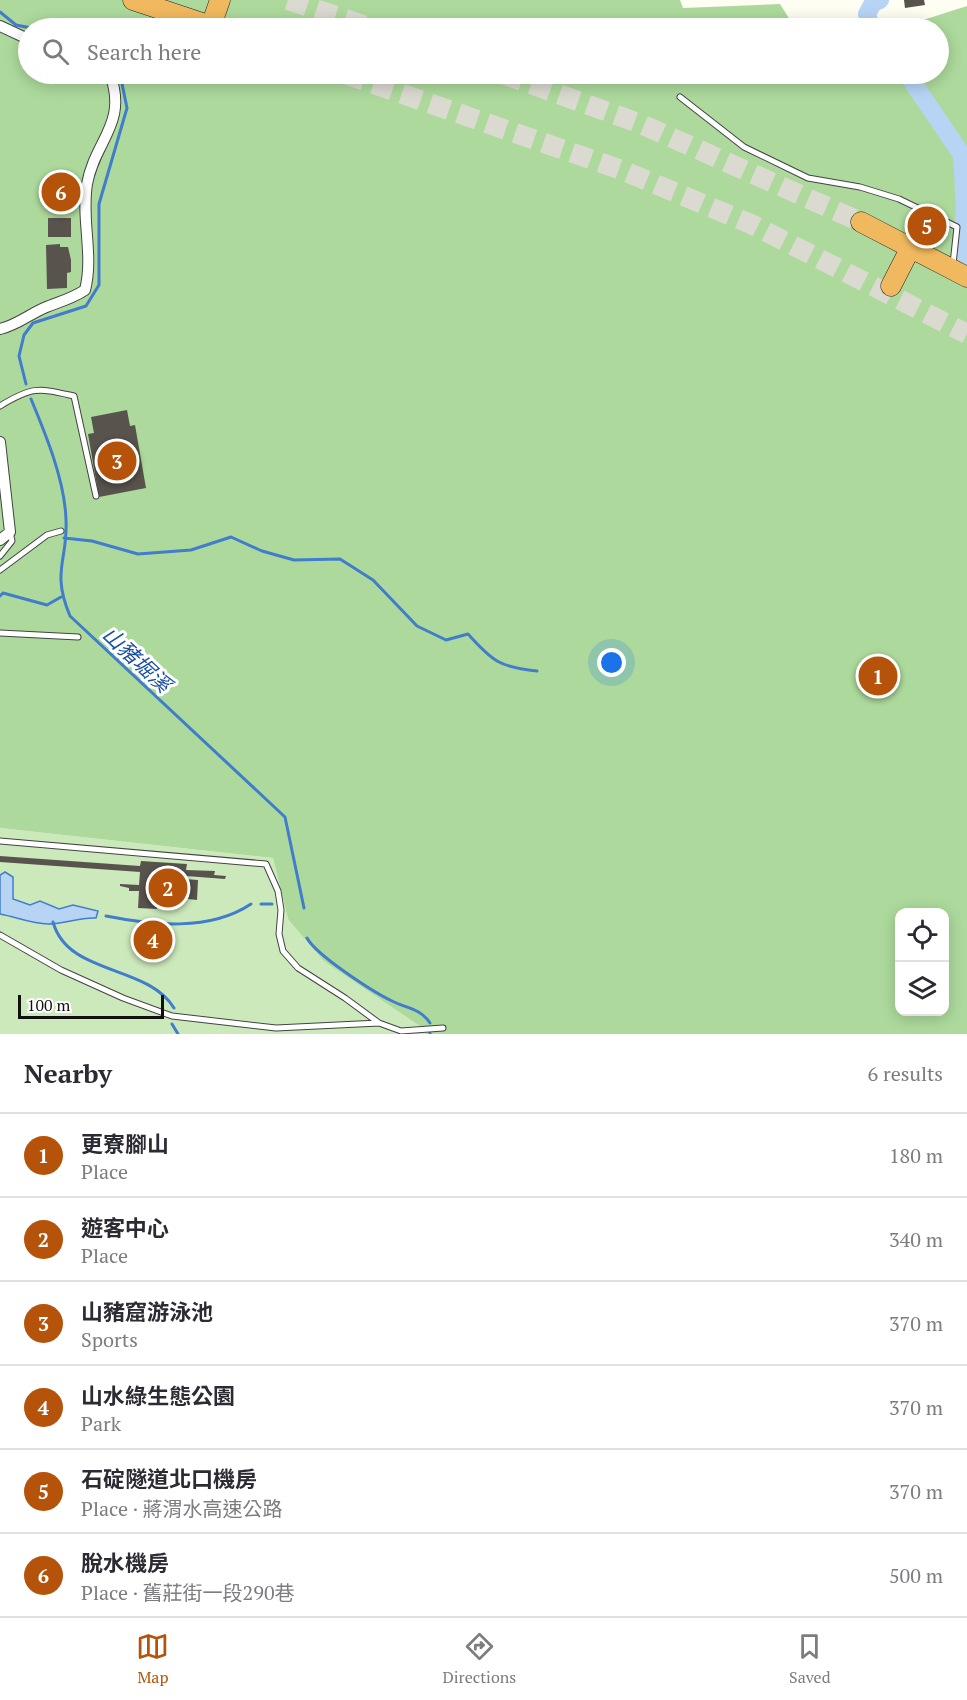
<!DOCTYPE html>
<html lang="en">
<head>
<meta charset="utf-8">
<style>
  :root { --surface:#fff; --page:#f7f7f7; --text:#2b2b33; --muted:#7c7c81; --line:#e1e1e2; --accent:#b45309 }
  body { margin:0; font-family:"PT Serif","Noto Sans TC",serif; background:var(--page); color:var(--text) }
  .controls { position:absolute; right:18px; bottom:18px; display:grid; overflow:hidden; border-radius:12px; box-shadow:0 3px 15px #0003 }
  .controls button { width:54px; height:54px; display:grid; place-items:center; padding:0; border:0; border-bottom:2px solid var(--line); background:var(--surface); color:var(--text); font:30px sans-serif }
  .scale { position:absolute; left:18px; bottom:15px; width:146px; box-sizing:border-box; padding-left:6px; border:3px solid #101010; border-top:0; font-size:16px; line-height:21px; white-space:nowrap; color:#101010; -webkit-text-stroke:4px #fff; paint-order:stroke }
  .you { position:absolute; left:612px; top:663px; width:21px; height:21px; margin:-15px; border:4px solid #fff; border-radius:50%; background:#1a73e8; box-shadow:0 0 0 9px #1a73e833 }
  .badge { display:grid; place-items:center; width:39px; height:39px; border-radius:50%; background:var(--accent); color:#fff; font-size:20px; font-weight:700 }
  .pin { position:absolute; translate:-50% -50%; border:3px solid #fff; box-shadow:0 2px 6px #0006 }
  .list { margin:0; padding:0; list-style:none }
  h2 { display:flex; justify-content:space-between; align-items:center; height:78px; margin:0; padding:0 24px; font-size:26px }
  h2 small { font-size:20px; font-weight:400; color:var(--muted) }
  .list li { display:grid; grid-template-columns:39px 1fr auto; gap:18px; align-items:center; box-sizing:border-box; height:84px; padding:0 24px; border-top:2px solid var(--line) }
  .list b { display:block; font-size:22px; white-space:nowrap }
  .list p { margin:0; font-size:20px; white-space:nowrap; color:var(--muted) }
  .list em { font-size:20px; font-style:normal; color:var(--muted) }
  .icon { flex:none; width:33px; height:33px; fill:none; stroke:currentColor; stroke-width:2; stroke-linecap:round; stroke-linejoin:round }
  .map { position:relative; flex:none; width:967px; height:1034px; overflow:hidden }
  .search { position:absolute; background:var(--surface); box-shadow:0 3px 15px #0003; left:18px; right:18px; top:18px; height:66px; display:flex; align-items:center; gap:15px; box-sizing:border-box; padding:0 21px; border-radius:33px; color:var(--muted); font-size:22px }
  .sheet { height:582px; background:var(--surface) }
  nav { display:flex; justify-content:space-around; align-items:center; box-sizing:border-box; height:84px; border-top:2px solid var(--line); background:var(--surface); font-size:16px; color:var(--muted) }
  nav a { display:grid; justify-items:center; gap:3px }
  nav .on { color:var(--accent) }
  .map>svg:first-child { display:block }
  .green { fill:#cce9bc }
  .forest { fill:#adda9c; fill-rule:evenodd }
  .water { fill:#b8d4f5; stroke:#417dcb; stroke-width:1.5 }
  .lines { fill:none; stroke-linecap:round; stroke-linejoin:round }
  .stream { stroke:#417dcb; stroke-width:3 }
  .river { stroke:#b8d4f5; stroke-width:18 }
  .building { fill:#58534c }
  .highway-tunnel { stroke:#dbdad1; stroke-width:20; stroke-dasharray:20 10; stroke-linecap:butt }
  .lane-casing { stroke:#434343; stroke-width:7 }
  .street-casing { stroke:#434343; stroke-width:12 }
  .highway-casing { stroke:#212121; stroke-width:21 }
  .lane { stroke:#fff; stroke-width:5 }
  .street { stroke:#fff; stroke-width:10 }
  .highway { stroke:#f1b95f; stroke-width:20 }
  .labels { text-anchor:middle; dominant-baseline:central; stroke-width:6; stroke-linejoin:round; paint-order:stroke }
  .water-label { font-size:21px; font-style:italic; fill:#1a50a0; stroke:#fff }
</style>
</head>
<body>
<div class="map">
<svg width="967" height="1034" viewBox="0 0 967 1034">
  <rect width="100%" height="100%" fill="#fffef3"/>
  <path class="green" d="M0,828L273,858L288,919L427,1030L426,1034H0Z"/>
  <path class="forest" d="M0,0H680L683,8L780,4L795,28H28V74H938V28H898L967,6V1034H426V1030L324,961L288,919L273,858L0,828ZM900,912H944V1011H900Z"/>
  <path class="water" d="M5,872L13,877V899L30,905L40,901L59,909L73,905L98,911L96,918C79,917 65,924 48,924C32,924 16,917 0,914V875Z"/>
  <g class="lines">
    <path class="stream" d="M0,12L16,25L31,28
      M26,384L19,356L24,335L33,323L86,306L99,285V204L127,108L120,74
      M31,399C46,435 65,481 66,520C68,561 51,571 70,616L285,817L304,908
      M64,538L92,541L138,554L191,550L231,537L262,551L294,560L340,559L373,580L417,626L446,640L468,634C493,662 500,667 537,671
      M0,596L3,593L47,605L61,597
      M261,904H272
      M106,916C152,925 209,932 251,904
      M53,922C68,976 147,964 174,1008
      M307,938C316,955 373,992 392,1001C408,1009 420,1008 430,1023
      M172,1024L178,1034
      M430,1034V1033"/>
    <path class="river" d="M871,28L867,14L873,3L880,0
      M907,74L962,155L965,208L962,267"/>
  </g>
  <path class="building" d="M904,0H924L925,5L905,8Z
    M73,176V207L49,208L48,177Z
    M916,211L946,226L938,241L908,226Z
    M48,218H71V237H48Z
    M60,244V247H68L71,260V272L67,273V288L47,289L46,245Z
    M127,410L130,426L135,425L146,488L99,497L88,434L94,433L91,417Z
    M0,856L140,866L141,861L187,864L186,870L215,871L214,875L226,876L225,879L186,876L185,879L198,880L197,900L179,898V904L157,902V909L138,908L139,891H129V888L120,886V884L139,885L140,872L0,862Z"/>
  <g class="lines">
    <path class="highway-tunnel" d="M288,0L372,28
      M345,74L619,169L751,224L967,334
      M503,74L641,124L861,222"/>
    <defs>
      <path id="lane" d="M680,97L744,147L808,178L860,187L899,199L957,227L953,264
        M0,406C33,386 38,388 74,396L96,496
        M0,556L12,541L10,532
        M0,570L47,535L61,531
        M0,633L78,637
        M0,841L266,864L278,891L281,910L279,934L283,951L298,968L345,998L379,1023
        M0,935L61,970L123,998L172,1016L276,1028L379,1023L401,1031L443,1028"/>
      <path id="street" d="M0,26L28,39
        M0,329C18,325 32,312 49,306C62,301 73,298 85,290C94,255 81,220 87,184C95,140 128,124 110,74
        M0,442L10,532L0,540"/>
      <path id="highway" d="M133,0L217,28
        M211,26L220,0
        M861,222L967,277
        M891,286L911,247"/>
    </defs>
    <use href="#lane" class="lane-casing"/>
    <use href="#street" class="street-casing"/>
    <use href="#highway" class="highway-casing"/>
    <use href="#lane" class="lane"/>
    <use href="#street" class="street"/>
    <use href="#highway" class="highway"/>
  </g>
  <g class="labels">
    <g class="water-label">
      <text transform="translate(137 659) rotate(43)">山豬堀溪</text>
    </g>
  </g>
</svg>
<div class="controls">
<button><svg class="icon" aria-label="locate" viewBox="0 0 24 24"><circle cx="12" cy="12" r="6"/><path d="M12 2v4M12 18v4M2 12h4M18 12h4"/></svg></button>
<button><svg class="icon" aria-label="layers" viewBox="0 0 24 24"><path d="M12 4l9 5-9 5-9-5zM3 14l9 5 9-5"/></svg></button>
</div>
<div class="scale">100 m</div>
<div class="you"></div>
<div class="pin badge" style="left:878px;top:676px">1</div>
<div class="pin badge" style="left:168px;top:888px">2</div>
<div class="pin badge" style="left:117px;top:461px">3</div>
<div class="pin badge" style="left:153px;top:940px">4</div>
<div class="pin badge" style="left:927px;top:226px">5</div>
<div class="pin badge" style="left:61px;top:192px">6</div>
<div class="search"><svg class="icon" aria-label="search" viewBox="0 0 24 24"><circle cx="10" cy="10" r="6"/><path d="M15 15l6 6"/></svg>Search here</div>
</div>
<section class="sheet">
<h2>Nearby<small>6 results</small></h2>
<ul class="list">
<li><span class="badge">1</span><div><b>更寮腳山</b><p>Place</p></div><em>180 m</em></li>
<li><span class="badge">2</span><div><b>遊客中心</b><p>Place</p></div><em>340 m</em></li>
<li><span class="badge">3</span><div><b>山豬窟游泳池</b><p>Sports</p></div><em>370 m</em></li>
<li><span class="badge">4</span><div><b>山水綠生態公園</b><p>Park</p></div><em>370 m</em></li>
<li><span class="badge">5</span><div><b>石碇隧道北口機房</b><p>Place · 蔣渭水高速公路</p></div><em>370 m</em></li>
<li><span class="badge">6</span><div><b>脫水機房</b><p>Place · 舊莊街一段290巷</p></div><em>500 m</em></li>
</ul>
</section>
<nav>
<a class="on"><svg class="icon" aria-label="map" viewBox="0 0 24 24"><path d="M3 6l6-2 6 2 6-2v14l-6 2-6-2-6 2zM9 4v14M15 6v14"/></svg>Map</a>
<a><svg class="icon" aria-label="directions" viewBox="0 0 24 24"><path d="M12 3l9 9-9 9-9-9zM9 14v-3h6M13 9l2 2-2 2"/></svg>Directions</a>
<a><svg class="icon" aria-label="saved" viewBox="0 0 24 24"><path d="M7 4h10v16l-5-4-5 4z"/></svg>Saved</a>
</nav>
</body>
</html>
